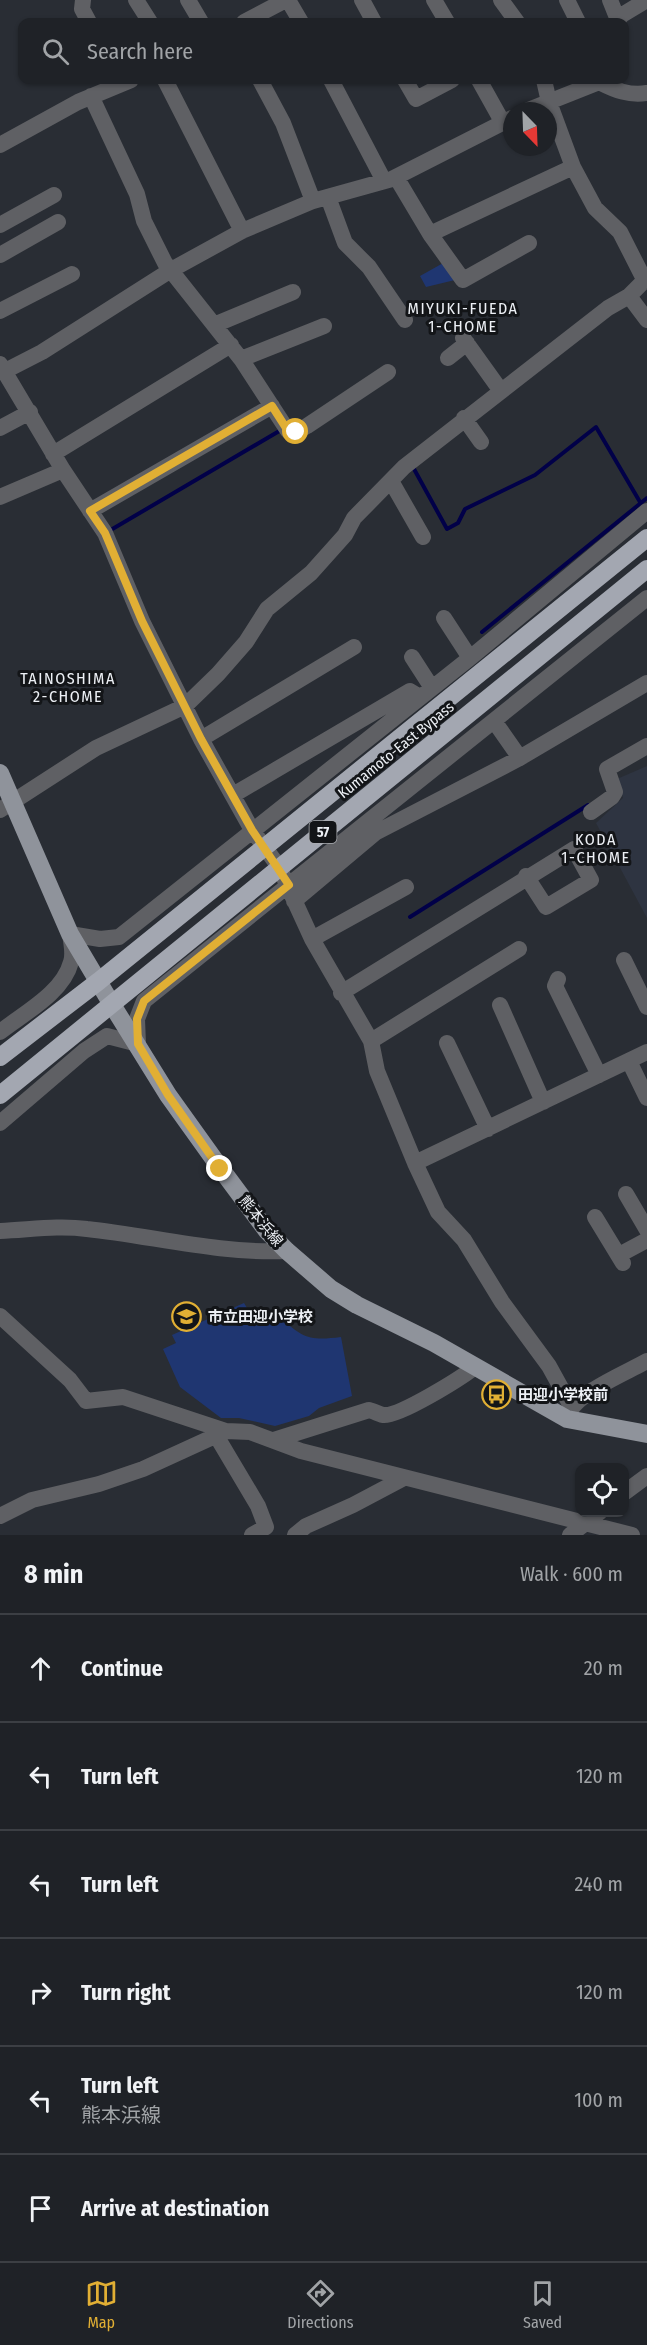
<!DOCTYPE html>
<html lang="en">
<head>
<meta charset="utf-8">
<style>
  :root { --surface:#1f2227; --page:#2c2f33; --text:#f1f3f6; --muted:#a1a4a7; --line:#3c3f44; --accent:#e1af34 }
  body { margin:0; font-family:"Fira Sans Condensed","Noto Sans JP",sans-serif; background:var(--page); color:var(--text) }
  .controls { position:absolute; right:18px; bottom:18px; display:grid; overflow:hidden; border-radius:12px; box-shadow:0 2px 4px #0004 }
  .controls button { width:54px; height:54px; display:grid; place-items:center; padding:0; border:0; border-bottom:2px solid var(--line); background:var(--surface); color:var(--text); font:30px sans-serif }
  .compass { position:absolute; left:503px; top:102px; width:54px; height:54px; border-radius:50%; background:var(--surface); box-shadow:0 2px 4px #0004; rotate:157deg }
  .stop { position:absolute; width:18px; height:18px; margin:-14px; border:4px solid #e1af34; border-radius:50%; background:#fff }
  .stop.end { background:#e1af34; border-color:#fff; box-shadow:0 2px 6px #0008 }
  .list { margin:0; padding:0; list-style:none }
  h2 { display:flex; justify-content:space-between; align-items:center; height:78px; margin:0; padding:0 24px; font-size:26px }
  h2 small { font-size:20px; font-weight:400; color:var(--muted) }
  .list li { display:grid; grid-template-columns:39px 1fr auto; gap:18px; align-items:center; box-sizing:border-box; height:108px; padding:0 24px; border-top:2px solid var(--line) }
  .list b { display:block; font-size:22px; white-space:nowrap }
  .list p { margin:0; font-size:20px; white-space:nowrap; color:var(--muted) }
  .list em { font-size:20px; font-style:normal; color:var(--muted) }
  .icon { flex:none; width:33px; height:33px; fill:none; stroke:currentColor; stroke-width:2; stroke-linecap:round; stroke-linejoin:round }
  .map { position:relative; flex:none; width:647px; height:1535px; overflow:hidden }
  .search { position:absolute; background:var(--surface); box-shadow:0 2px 4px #0004; left:18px; right:18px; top:18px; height:66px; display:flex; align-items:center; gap:15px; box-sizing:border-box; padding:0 21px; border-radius:12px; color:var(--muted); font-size:22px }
  .sheet { height:726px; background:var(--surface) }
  nav { display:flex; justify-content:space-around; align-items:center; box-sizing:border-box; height:84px; border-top:2px solid var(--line); background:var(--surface); font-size:16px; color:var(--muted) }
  nav a { display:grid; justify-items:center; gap:3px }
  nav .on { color:var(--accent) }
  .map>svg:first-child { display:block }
  .built { fill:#2e3441 }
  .green { fill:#1f3671 }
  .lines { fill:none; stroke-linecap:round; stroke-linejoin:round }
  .stream { stroke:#010048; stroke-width:4 }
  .minor { stroke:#5f6064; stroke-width:16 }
  .major { stroke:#8f939b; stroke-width:18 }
  .highway { stroke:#a3a7b1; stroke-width:18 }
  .route { stroke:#e1af34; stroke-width:8 }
  .labels { text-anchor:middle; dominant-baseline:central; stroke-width:6; stroke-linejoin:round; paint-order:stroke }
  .shield { fill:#131518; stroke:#acaeb3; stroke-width:1.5 }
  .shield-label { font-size:14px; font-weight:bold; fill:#edf0f5 }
  .street-label { font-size:15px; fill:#edf0f5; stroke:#131518 }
  .poi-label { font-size:15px; font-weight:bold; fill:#edf0f5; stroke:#131518; text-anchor:start }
  .neighbourhood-label { font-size:16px; letter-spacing:1.5px; fill:#edf0f5; stroke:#131518 }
</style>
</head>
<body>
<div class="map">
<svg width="647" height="1535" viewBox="0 0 647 1535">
  <rect width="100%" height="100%" fill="#292d34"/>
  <path class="built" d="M647,766V918L596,823L623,798L617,779Z"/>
  <path class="green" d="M445,262L455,280L426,287L420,276Z
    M244,1303L258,1326L280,1317C302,1338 310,1341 341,1337L352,1396L319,1408L309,1416L275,1426L239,1418H221L180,1387L163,1349L176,1343L172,1335Z"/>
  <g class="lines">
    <path class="stream" d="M414,469L447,529L458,523L465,509L535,475L596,427L640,502
      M109,531L281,430
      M482,632L647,498
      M410,917L588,805"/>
    <path class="minor" d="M83,0L82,9L89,22
      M136,0L150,22
      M188,0L201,22
      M288,0L301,22
      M362,0L374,22
      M434,0L447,22
      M501,0L517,22
      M567,0L578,22
      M610,0L618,20
      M244,22L286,0
      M616,22L622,15L647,0
      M165,80L242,231
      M260,80L283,123L313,201
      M331,80L384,181
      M405,80L416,99L452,80
      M479,80L503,123
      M544,80L549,102L573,167L595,208L620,232L645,281
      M91,96L137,194L144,221L165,263L241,359L288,431L296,432L307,426L388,372
      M526,111L599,82C615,90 629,96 647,93
      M0,145L78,102L131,80
      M396,177L430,234L463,280L529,243
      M328,197L345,243L369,267L405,320
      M0,225L54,195
      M430,234L573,167
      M0,255L58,222
      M629,296L647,320
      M0,311L72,274
      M214,325L293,292
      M463,338L501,391
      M448,358L467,343
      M241,359L324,326
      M0,364L63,470L105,533L142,621L201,739L252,830L279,867L312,939L371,1041L377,1071L415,1163L438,1212L464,1240L502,1302L549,1366L571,1406
      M5,371L42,352L171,270L242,231L313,201L392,179L512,118
      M464,418L481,442
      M0,428L30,412
      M53,454L231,345
      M391,481L423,537
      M0,497L63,470
      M90,511L272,406
      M444,618L470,658
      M412,657L432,688
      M494,721L520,758
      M201,739L354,647
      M233,795L410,691L420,697
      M0,810L96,748L185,706L218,674L246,642L267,609L311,573L345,535L354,518L404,467L608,308L629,296L647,278
      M591,812L612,797L615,792L607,769L647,746
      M294,901L375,833L518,759L647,683
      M312,939L406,887
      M624,960L647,1007
      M558,979L555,986L599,1075
      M341,993L574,849L591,880L546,907L526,876
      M500,1005L543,1102
      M0,1032C24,1013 63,993 71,962C74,954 71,942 70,934L100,939L119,937L470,658L647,511
      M371,1041L519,949
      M447,1043L488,1129
      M629,1061L647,1098
      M0,1123L84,1051L107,1036L138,1044L137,1019L144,1001L647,598
      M415,1163L647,1052
      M626,1194L647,1230
      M595,1217L623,1263
      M0,1231C29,1230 57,1225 87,1229C153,1236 219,1254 287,1251
      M619,1255L647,1240
      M0,1316L70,1380L86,1401L123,1397L226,1431L250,1432L301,1451L632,1535
      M568,1415C576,1393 626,1373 647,1361
      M217,1437L258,1506L266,1527L252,1535
      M274,1440L369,1410C373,1411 379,1414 383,1415C399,1417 461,1378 475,1367
      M624,1493L647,1476
      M0,1516L32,1500L99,1484L143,1469L226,1431
      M295,1535L306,1526L353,1505L404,1478
      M570,1535L600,1512"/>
    <path class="major" d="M0,773L70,934L111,1003L168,1095L221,1169L267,1231L287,1251L331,1289L357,1305L434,1343L567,1419L647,1434"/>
    <path class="highway" d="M0,1057L99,981L647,538
      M0,1095L647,569"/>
  </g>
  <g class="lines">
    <path class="route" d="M220,1169L168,1095L138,1044L137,1019L144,1001L289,885L252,830L201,739L142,621L105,533L90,511L272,406L288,431L296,432"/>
  </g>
  <defs>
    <symbol id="school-ring" viewBox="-11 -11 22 22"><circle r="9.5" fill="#131518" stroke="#e1af34" stroke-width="1.5"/><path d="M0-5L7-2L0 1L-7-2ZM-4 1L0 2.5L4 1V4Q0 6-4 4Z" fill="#e1af34"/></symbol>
    <symbol id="bus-ring" viewBox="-11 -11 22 22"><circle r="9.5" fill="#131518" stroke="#e1af34" stroke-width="1.5"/><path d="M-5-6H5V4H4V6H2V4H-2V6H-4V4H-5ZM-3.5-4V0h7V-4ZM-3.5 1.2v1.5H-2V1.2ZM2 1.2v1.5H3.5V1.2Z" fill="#e1af34"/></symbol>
  </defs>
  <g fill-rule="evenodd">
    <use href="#school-ring" x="170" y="1300" width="33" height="33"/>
    <use href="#bus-ring" x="480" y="1378" width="33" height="33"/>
  </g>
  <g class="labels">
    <rect class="shield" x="309.5" y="821" width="27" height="22" rx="4.5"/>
    <g class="shield-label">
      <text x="323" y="832">57</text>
    </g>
    <g class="street-label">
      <text transform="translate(396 750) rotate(-39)">Kumamoto-East Bypass</text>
      <text transform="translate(261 1221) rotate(51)">熊本浜線</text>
    </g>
    <g class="poi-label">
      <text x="208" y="1317">市立田迎小学校</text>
      <text x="518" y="1395">田迎小学校前</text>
    </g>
    <g class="neighbourhood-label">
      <text x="463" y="308">MIYUKI-FUEDA<tspan x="463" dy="18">1-CHOME</tspan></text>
      <text x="68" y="678">TAINOSHIMA<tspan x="68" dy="18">2-CHOME</tspan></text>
      <text x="596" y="839">KODA<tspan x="596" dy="18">1-CHOME</tspan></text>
    </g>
  </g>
</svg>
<div class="controls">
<button><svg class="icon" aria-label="locate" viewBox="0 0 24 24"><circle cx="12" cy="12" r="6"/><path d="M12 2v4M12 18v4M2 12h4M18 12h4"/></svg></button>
</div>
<svg class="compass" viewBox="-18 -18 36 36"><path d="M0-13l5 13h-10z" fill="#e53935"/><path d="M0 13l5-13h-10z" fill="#a1a4a7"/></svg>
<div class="stop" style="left:296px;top:432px"></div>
<div class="stop end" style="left:220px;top:1169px"></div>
<div class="search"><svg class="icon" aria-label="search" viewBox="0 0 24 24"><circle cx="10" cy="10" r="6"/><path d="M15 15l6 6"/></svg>Search here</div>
</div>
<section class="sheet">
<h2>8 min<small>Walk · 600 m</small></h2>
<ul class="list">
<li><svg class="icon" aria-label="ahead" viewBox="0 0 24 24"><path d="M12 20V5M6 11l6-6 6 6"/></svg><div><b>Continue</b></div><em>20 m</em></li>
<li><svg class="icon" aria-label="left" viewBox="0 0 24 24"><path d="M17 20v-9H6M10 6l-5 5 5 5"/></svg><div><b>Turn left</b></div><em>120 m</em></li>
<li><svg class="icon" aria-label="left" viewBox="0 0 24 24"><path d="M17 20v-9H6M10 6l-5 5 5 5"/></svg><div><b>Turn left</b></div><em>240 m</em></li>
<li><svg class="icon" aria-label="right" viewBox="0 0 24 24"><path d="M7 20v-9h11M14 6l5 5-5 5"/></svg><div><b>Turn right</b></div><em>120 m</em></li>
<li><svg class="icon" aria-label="left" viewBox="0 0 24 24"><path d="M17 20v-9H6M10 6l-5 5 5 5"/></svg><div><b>Turn left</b><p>熊本浜線</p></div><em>100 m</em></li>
<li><svg class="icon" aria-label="arrive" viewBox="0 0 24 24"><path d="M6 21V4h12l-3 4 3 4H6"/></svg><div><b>Arrive at destination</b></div></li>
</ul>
</section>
<nav>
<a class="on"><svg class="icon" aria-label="map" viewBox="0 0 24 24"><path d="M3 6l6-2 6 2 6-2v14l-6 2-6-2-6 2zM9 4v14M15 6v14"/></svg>Map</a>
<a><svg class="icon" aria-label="directions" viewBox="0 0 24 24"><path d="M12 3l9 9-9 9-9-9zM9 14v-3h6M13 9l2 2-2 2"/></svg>Directions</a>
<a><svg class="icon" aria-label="saved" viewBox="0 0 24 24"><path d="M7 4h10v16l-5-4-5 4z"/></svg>Saved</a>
</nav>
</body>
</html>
